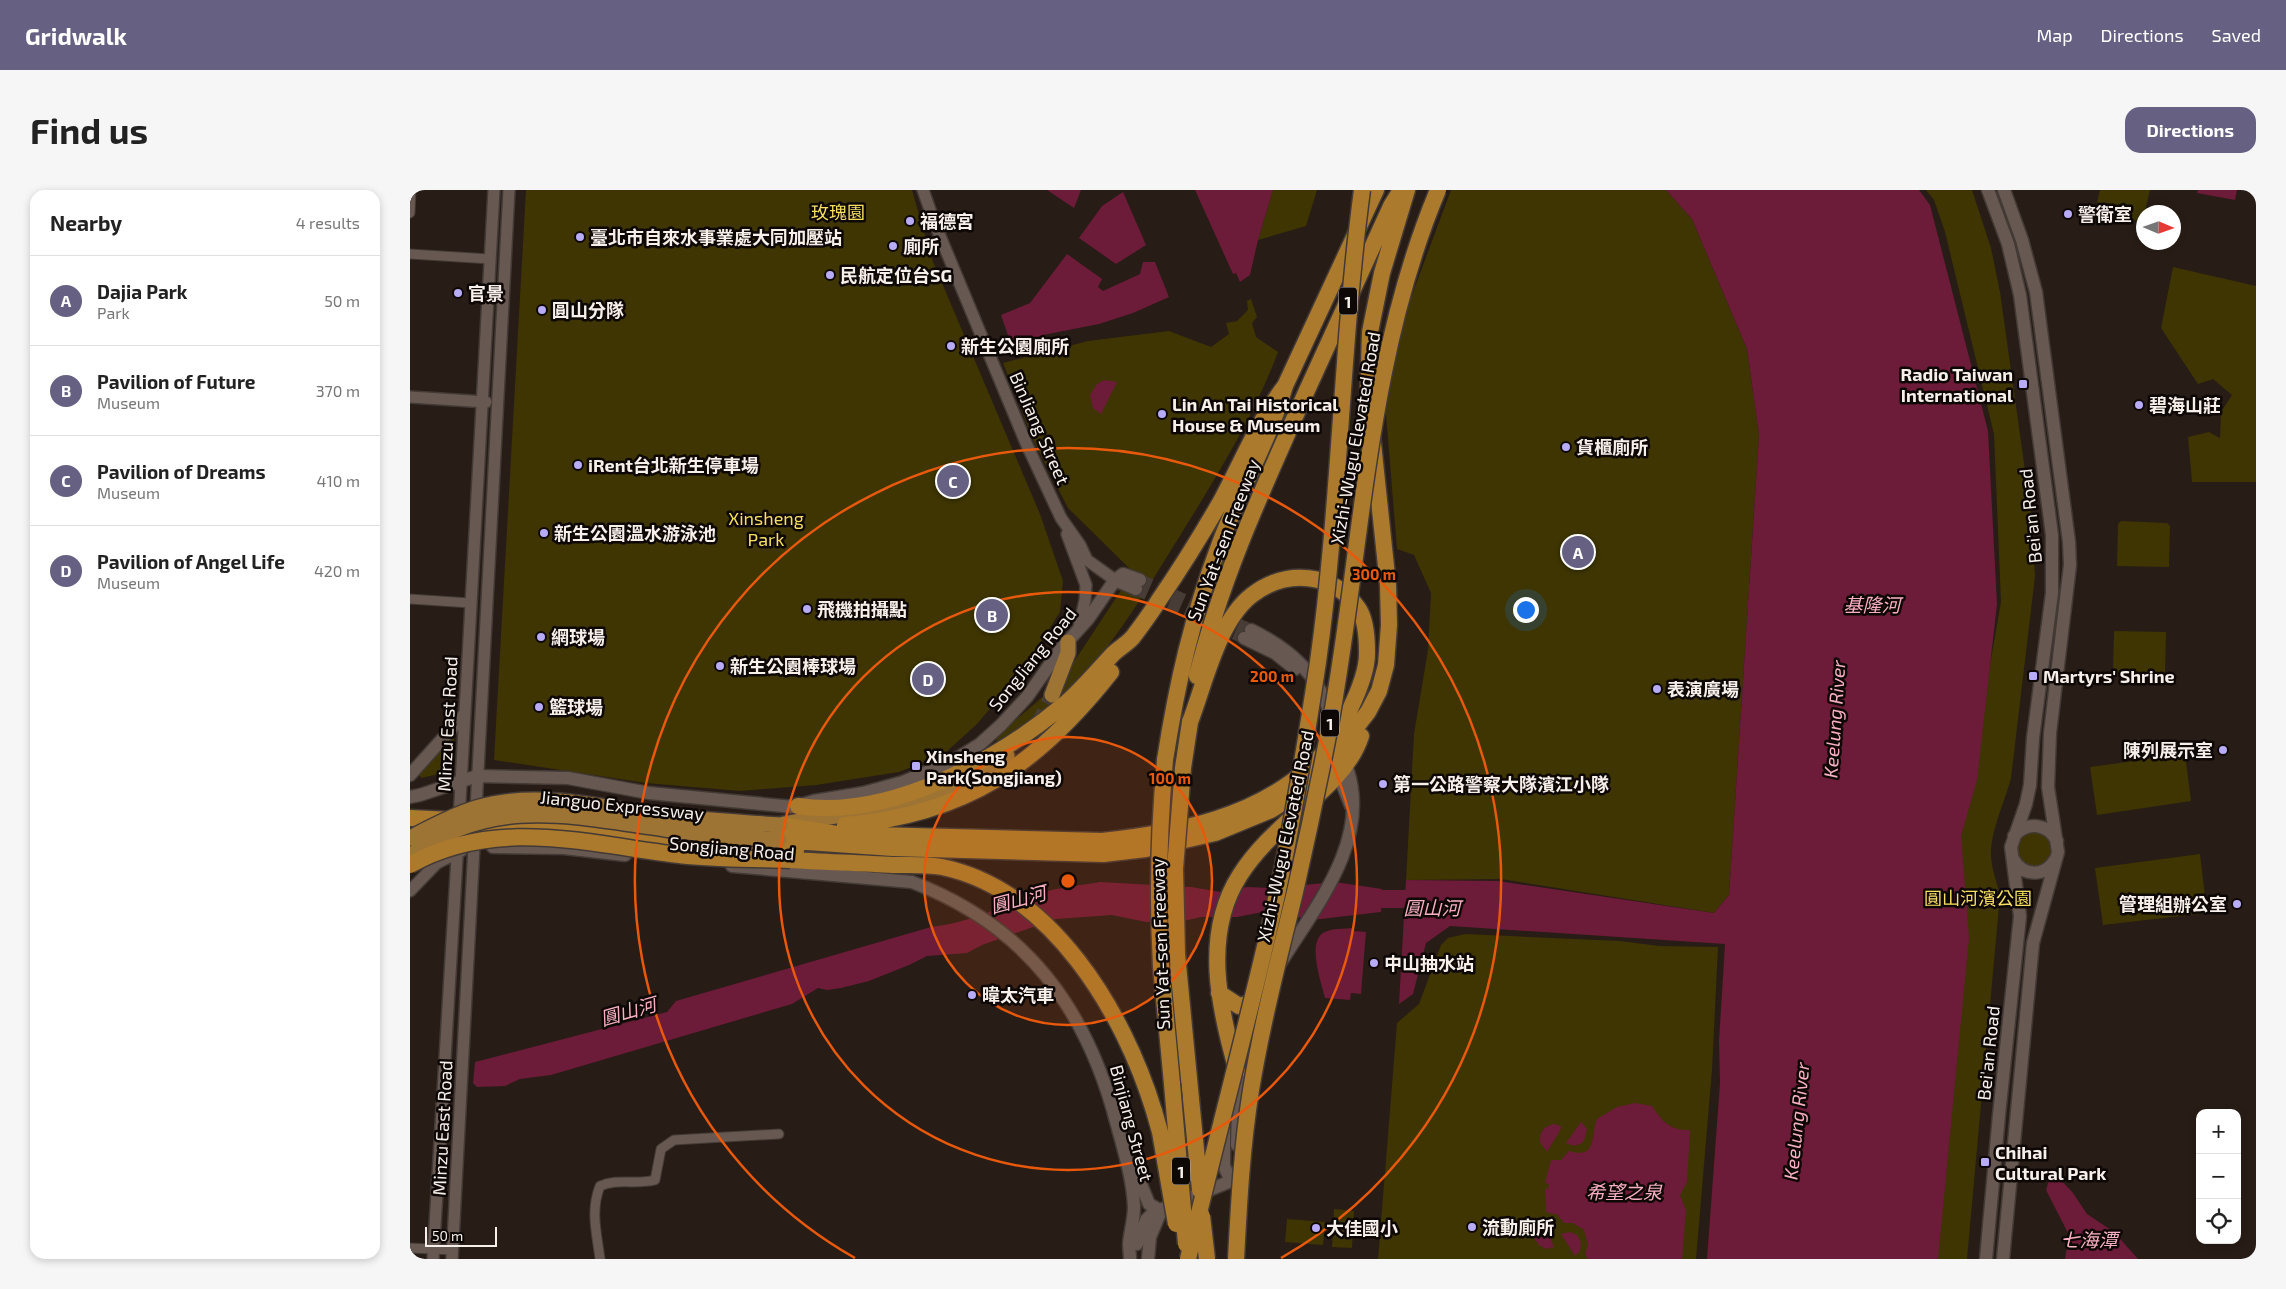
<!DOCTYPE html>
<html lang="en">
<head>
<meta charset="utf-8">
<style>
  :root { --surface:#fff; --page:#f6f6f6; --text:#222; --muted:#767676; --line:#e0e0e0; --accent:#666082 }
  body { margin:0; font-family:"Exo 2","Noto Sans TC",sans-serif; background:var(--page); color:var(--text) }
  .controls { position:absolute; right:15px; bottom:15px; display:grid; overflow:hidden; border-radius:10px; box-shadow:0 2px 8px #0003 }
  .controls button { width:45px; height:45px; display:grid; place-items:center; padding:0; border:0; border-bottom:1px solid var(--line); background:var(--surface); color:var(--text); font:25px sans-serif }
  .compass { position:absolute; left:1726px; top:15px; width:45px; height:45px; border-radius:50%; background:var(--surface); box-shadow:0 2px 8px #0003; rotate:92deg }
  .scale { position:absolute; left:15px; bottom:12px; width:72px; box-sizing:border-box; padding-left:5px; border:2px solid #f7efea; border-top:0; font-size:14px; line-height:18px; white-space:nowrap; color:#f7efea; -webkit-text-stroke:4px #0d0806; paint-order:stroke }
  .you { position:absolute; left:1115px; top:419px; width:18px; height:18px; margin:-12px; border:4px solid #fff; border-radius:50%; background:#1a73e8; box-shadow:0 0 0 8px #1a73e833 }
  .badge { display:grid; place-items:center; width:32px; height:32px; border-radius:50%; background:var(--accent); color:#fff; font-size:16px; font-weight:700 }
  .pin { position:absolute; translate:-50% -50%; border:2px solid #fff; box-shadow:0 1px 5px #0006 }
  .list { margin:0; padding:0; list-style:none }
  h2 { display:flex; justify-content:space-between; align-items:center; height:65px; margin:0; padding:0 20px; font-size:21px }
  h2 small { font-size:16px; font-weight:400; color:var(--muted) }
  .list li { display:grid; grid-template-columns:32px 1fr auto; gap:15px; align-items:center; box-sizing:border-box; height:90px; padding:0 20px; border-top:1px solid var(--line) }
  .list b { display:block; font-size:19px; white-space:nowrap }
  .list p { margin:0; font-size:16px; white-space:nowrap; color:var(--muted) }
  .list em { font-size:16px; font-style:normal; color:var(--muted) }
  .icon { flex:none; width:28px; height:28px; fill:none; stroke:currentColor; stroke-width:2; stroke-linecap:round; stroke-linejoin:round }
  .map { position:relative; flex:none; width:1846px; height:1069px; overflow:hidden; border-radius:15px }
  header { display:flex; align-items:center; gap:30px; box-sizing:border-box; height:70px; padding:0 25px; background:var(--accent); color:#fff }
  header strong { font-size:24px }
  nav { display:flex; gap:28px; margin-inline-start:auto; font-size:18px }
  .intro { display:flex; align-items:center; justify-content:space-between; box-sizing:border-box; height:120px; padding:0 30px }
  h1 { margin:0; font-size:35px }
  .button { padding:12px 22px; border-radius:15px; background:var(--accent); color:#fff; font-size:18px; font-weight:700 }
  main { display:flex; gap:30px; padding:0 30px }
  aside { flex:1; background:var(--surface); border-radius:15px; box-shadow:0 2px 8px #0003 }
  .map>svg:first-child { display:block }
  .green { fill:#3e3502 }
  .water { fill:#6c1b38 }
  .lines { fill:none; stroke-linecap:round; stroke-linejoin:round }
  .river { stroke:#6c1b38; stroke-width:18 }
  .secondary-tunnel { stroke:#473c36; stroke-width:12; stroke-dasharray:12 6; stroke-linecap:butt }
  .trunk-tunnel { stroke:#473c36; stroke-width:15; stroke-dasharray:15 8; stroke-linecap:butt }
  .minor-casing { stroke:#433a36; stroke-width:11 }
  .tertiary-casing { stroke:#433a36; stroke-width:14 }
  .secondary-casing { stroke:#433a36; stroke-width:15 }
  .trunk-casing { stroke:#433a36; stroke-width:18 }
  .motorway-casing { stroke:#433a36; stroke-width:19 }
  .minor { stroke:#675951; stroke-width:9 }
  .tertiary { stroke:#675951; stroke-width:11 }
  .secondary { stroke:#675951; stroke-width:12 }
  .trunk { stroke:#9e7434; stroke-width:15 }
  .motorway { stroke:#ac7a2c; stroke-width:16 }
  .trunk-bridge-casing { stroke:#433a36; stroke-width:18; stroke-linecap:butt }
  .motorway-bridge-casing { stroke:#433a36; stroke-width:19; stroke-linecap:butt }
  .trunk-bridge { stroke:#9e7434; stroke-width:15 }
  .motorway-bridge { stroke:#ac7a2c; stroke-width:16 }
  .ring { fill:none; stroke:#e8590c; stroke-width:2.5 }
  .poi-dot { fill:#b8abf7; stroke:#0d0806; stroke-width:2 }
  .labels { text-anchor:middle; dominant-baseline:central; stroke-width:5; stroke-linejoin:round; paint-order:stroke }
  .shield { fill:#0d0806; stroke:#b1aaa6; stroke-width:1 }
  .shield-label { font-size:16px; font-weight:bold; fill:#f7efea }
  .park-label { font-size:18px; fill:#f7df62; stroke:#0d0806 }
  .poi-label { font-size:18px; font-weight:bold; fill:#f7efea; stroke:#0d0806; text-anchor:start }
  .street-label { font-size:18px; fill:#f7efea; stroke:#0d0806 }
  .water-label { font-size:19px; font-style:italic; fill:#f8afc1; stroke:#0d0806 }
  .centre { fill:#e8590c; stroke:#0d0806; stroke-width:2.5 }
  .ring-label { font-size:15px; text-anchor:middle; font-weight:bold; fill:#e8590c; stroke:#0d0806; stroke-width:5; stroke-linejoin:round; paint-order:stroke }
</style>
</head>
<body>
<header>
<strong>Gridwalk</strong>
<nav><a>Map</a><a>Directions</a><a>Saved</a></nav>
</header>
<div class="intro"><h1>Find us</h1><a class="button">Directions</a></div>
<main>
<aside>
<h2>Nearby<small>4 results</small></h2>
<ul class="list">
<li><span class="badge">A</span><div><b>Dajia Park</b><p>Park</p></div><em>50 m</em></li>
<li><span class="badge">B</span><div><b>Pavilion of Future</b><p>Museum</p></div><em>370 m</em></li>
<li><span class="badge">C</span><div><b>Pavilion of Dreams</b><p>Museum</p></div><em>410 m</em></li>
<li><span class="badge">D</span><div><b>Pavilion of Angel Life</b><p>Museum</p></div><em>420 m</em></li>
</ul>
</aside>
<div class="map">
<svg width="1846" height="1069" viewBox="0 0 1846 1069">
  <rect width="100%" height="100%" fill="#281c16"/>
  <path class="green" d="M116,0H502L521,67L630,324L653,391L650,422L613,480L567,534L534,564L489,582L406,595L330,601L236,593L84,570Z
    M863,0H907L896,36L848,50Z
    M1041,0H1256L1282,29L1337,159L1349,245L1319,705L1304,723L1091,689L996,690L1004,544L1018,460L1021,403L1004,365L987,359L975,212L987,145Z
    M1516,0H1562L1581,58L1590,102L1621,323L1625,386L1601,588C1595,611 1583,635 1581,659C1580,674 1586,690 1590,705L1557,1069H1520L1545,674L1591,412L1584,244L1535,42L1524,10Z
    M1690,0H1740L1735,22H1734L1733,32L1685,22Z
    M1763,77L1846,96V292H1782L1778,247L1799,242L1810,248L1811,222L1822,205L1803,189L1788,194L1751,138Z
    M841,109L847,127L842,133L846,147L868,162C843,229 805,289 768,349C743,389 719,430 690,466C660,502 623,529 586,555L587,546L652,490L723,382L658,318L624,252L593,173L678,151L759,141L801,157L819,144L816,133L827,131L838,120L837,111Z
    M1711,331L1757,333L1760,336L1759,377L1707,376L1708,334Z
    M1704,441L1756,442L1755,484L1752,487L1706,485L1703,482Z
    M42,543C47,554 45,572 38,582L11,588L8,583Z
    M1775,564L1781,611L1687,625L1680,577Z
    M1607 659a17 17 0 1 1 34 0a17 17 0 1 1-34 0Z
    M1790,664L1797,723L1693,735L1685,678Z
    M1055,744L1210,751L1250,756L1308,757L1302,880L1286,1069H968L987,833L1009,814L1031,755L1038,748Z
    M924,1019L944,1021L942,1058L922,1057Z
    M877,1029L915,1032L913,1055L875,1052Z"/>
  <path class="water" d="M637,0H671L664,18Z
    M785,0H863L848,50L840,85L830,92L826,83L823,84Z
    M1256,0H1509L1520,15L1578,241L1587,414L1567,590L1551,646L1559,747L1528,1069H1297L1310,893L1309,851L1315,754L1040,736L1016,753L1003,804L989,814L996,690L1088,691L1304,723L1319,705L1349,245L1337,159L1282,29Z
    M1788,0H1827L1825,10L1787,3Z
    M713,2L736,55L706,74L669,48L692,16Z
    M657,64L692,89L688,97L693,101L730,84L733,72H745L759,107L723,123L689,134L633,145L602,157L591,125L620,113Z
    M694,190L707,192L691,224L683,218L680,205L687,194Z
    M690,692L781,697L811,702L837,697L863,698L925,692L972,699L971,722L902,730L858,721L827,727H791L778,730L736,732L702,725L646,729L572,755L557,763L517,766L499,775L459,791L431,798L417,800L408,798L382,814L141,885L110,889L95,896L67,897L63,893L65,872L257,822L266,811L521,737C558,733 587,718 621,706C643,698 666,696 690,692Z
    M943,738V741L956,742L951,804L941,803L940,810L915,808C911,792 896,750 915,742C923,738 934,739 943,738Z
    M1225,913L1242,916C1252,931 1260,941 1280,940L1277,992L1270,1005L1276,1020L1272,1069H1178L1175,1064L1178,1055L1174,1040L1163,1033H1154L1148,1025L1136,1022L1135,999H1138L1139,994L1135,993L1141,970H1151L1159,961C1189,970 1180,944 1187,929L1207,917Z
    M1171,932L1177,939L1174,951C1169,956 1163,957 1156,953Z
    M1145,934L1152,937L1137,962L1130,952C1129,942 1135,935 1145,934Z
    M1650,989L1663,1003L1677,1024L1704,1042L1728,1069H1655L1659,1045L1636,1000L1639,990Z
    M1133,1030L1144,1057L1136,1059L1129,1055L1124,1048L1125,1038Z
    M1160,1042L1167,1045L1171,1052L1170,1061L1165,1066L1151,1044Z"/>
  <g class="lines">
    <path class="river" d="M948,709H1017"/>
    <path class="secondary-tunnel" d="M730,390L841,440
      M726,399L834,448"/>
    <path class="trunk-tunnel" d="M628,535L642,505"/>
    <defs>
      <path id="minor" d="M0,23L1,0
        M0,64L80,69
        M0,409L60,413
        M0,1058L43,1060
        M190,1069C187,1044 180,1021 190,996C207,988 227,995 245,990L251,959L264,950L369,944"/>
      <path id="tertiary" d="M513,0L525,34L616,253L651,328L670,355L677,370L705,390
        M0,207L76,212
        M657,344L676,395L675,410L669,437
        M49,630L84,0
        M0,701L27,673L51,661
        M23,1069L48,651
        M42,1069L99,0"/>
      <path id="secondary" d="M705,390L726,399
        M841,440C880,459 907,483 921,525
        M834,448L865,463L885,479
        M0,585L54,525
        M931,591L941,616
        M0,607L10,605L67,586L158,588L239,603L384,617L404,611L453,603L493,592L541,572L570,554L591,535L617,507L650,460L678,429L705,390L713,384L730,390
        M1604,646C1617,631 1637,633 1647,651
        M83,657L154,658L215,665
        M1603,669C1613,687 1635,687 1645,670
        M322,676L502,692C617,736 677,819 707,935C714,961 723,990 724,1017C724,1030 720,1041 719,1054C719,1059 720,1064 720,1069
        M871,772C906,716 960,651 938,581
        M814,940V976L821,991
        M827,955L829,883
        M724,977L739,1014L751,1021
        M727,1054L736,1030L743,1023L821,991L823,985
        M738,1069L740,1047L751,1021
        M1576,1069L1589,925L1610,726L1601,657L1616,614L1620,595L1623,548L1642,403V345L1610,105L1598,54L1578,0
        M1593,1069L1623,753L1648,662L1638,597L1640,543L1660,375L1659,352L1626,102L1612,50L1594,0"/>
      <path id="trunk" d="M642,505L658,463V452
        M374,634C421,625 468,623 514,609C544,599 570,583 597,566"/>
      <path id="motorway" d="M787,486C810,393 849,307 888,220C919,152 950,84 981,16L991,0
        M755,570C767,493 782,427 810,353C830,300 859,250 875,196L966,0
        M388,616C479,630 588,570 656,513C673,498 687,481 703,464C709,458 717,454 723,447C732,435 741,423 749,410C771,378 792,344 811,311C832,272 848,231 875,196
        M0,628L43,630
        M74,633L135,635L301,656L386,661
        M370,635L427,644L692,651C767,643 851,627 907,570C927,550 958,491 957,462C957,449 956,429 948,418C923,382 876,379 842,405C808,431 795,493 780,532
        M435,635C555,625 628,575 701,482
        M369,650L483,658L693,664L736,659L805,643L861,620L901,595L958,522L969,501L976,475L979,435L978,395L958,206L960,142L972,83L997,0
        M380,670C414,672 449,673 483,675C499,675 516,674 532,677C642,700 714,823 744,921
        M767,764L781,909
        M751,776L762,894
        M809,803L829,816L841,813L848,808
        M827,881C809,818 792,744 830,685C846,660 867,641 889,621C913,601 941,577 951,546"/>
    </defs>
    <use href="#minor" class="minor-casing"/>
    <use href="#tertiary" class="tertiary-casing"/>
    <use href="#secondary" class="secondary-casing"/>
    <use href="#trunk" class="trunk-casing"/>
    <use href="#motorway" class="motorway-casing"/>
    <use href="#minor" class="minor"/>
    <use href="#tertiary" class="tertiary"/>
    <use href="#secondary" class="secondary"/>
    <use href="#trunk" class="trunk"/>
    <use href="#motorway" class="motorway"/>
    <defs>
      <path id="trunk-bridge" d="M0,648C21,637 43,625 66,618C126,600 187,617 248,625C288,630 329,632 370,635
        M0,666C82,605 162,626 255,639C293,645 331,647 369,650"/>
      <path id="motorway-bridge" d="M0,675C88,625 184,656 278,666C312,669 346,669 380,670
        M767,764L765,679L773,578L780,532
        M751,776C747,707 749,639 755,570
        M762,894L776,1054
        M781,909L790,1000
        M744,921L750,942L766,1034
        M792,1026L797,1069
        M778,1069C806,949 839,829 866,709C883,631 896,551 908,472C930,316 931,157 952,0
        M826,1069C829,1012 832,956 841,900C852,833 869,768 885,702C898,645 910,588 921,530C953,352 957,169 1028,0"/>
    </defs>
    <use href="#trunk-bridge" class="trunk-bridge-casing"/>
    <use href="#motorway-bridge" class="motorway-bridge-casing"/>
    <use href="#trunk-bridge" class="trunk-bridge"/>
    <use href="#motorway-bridge" class="motorway-bridge"/>
  </g>
  <circle cx="658" cy="691" r="144" fill="#e8590c" fill-opacity=".12"/>
  <g class="ring">
    <circle cx="658" cy="691" r="144"/>
    <circle cx="658" cy="691" r="289"/>
    <path d="M445 1068A433 433 0 1 1 871 1068"/>
  </g>
  <g class="poi-dot">
    <circle cx="1658" cy="24" r="5"/>
    <circle cx="500" cy="31" r="5"/>
    <circle cx="170" cy="47" r="5"/>
    <circle cx="483" cy="56" r="5"/>
    <circle cx="420" cy="85" r="5"/>
    <circle cx="48" cy="103" r="5"/>
    <circle cx="132" cy="120" r="5"/>
    <circle cx="541" cy="156" r="5"/>
    <rect x="1608" y="189" width="10" height="10" rx="2.5"/>
    <circle cx="1729" cy="215" r="5"/>
    <circle cx="752" cy="224" r="5"/>
    <circle cx="1156" cy="257" r="5"/>
    <circle cx="168" cy="275" r="5"/>
    <circle cx="134" cy="343" r="5"/>
    <circle cx="397" cy="419" r="5"/>
    <circle cx="131" cy="447" r="5"/>
    <circle cx="310" cy="476" r="5"/>
    <rect x="1618" y="481" width="10" height="10" rx="2.5"/>
    <circle cx="1247" cy="499" r="5"/>
    <circle cx="129" cy="517" r="5"/>
    <circle cx="1813" cy="560" r="5"/>
    <rect x="501" y="571" width="10" height="10" rx="2.5"/>
    <circle cx="973" cy="594" r="5"/>
    <circle cx="1827" cy="714" r="5"/>
    <circle cx="964" cy="773" r="5"/>
    <circle cx="562" cy="805" r="5"/>
    <rect x="1570" y="967" width="10" height="10" rx="2.5"/>
    <circle cx="1062" cy="1037" r="5"/>
    <circle cx="906" cy="1038" r="5"/>
  </g>
  <g class="labels">
    <g class="shield">
      <rect x="929" y="97.5" width="18" height="27" rx="4"/>
      <rect x="911" y="519.5" width="18" height="27" rx="4"/>
      <rect x="762" y="967.5" width="18" height="27" rx="4"/>
    </g>
    <g class="shield-label">
      <text x="938" y="111">1</text>
      <text x="920" y="533">1</text>
      <text x="771" y="981">1</text>
    </g>
    <g class="park-label">
      <text x="428" y="22">玫瑰園</text>
      <text x="356" y="328">Xinsheng<tspan x="356" dy="21">Park</tspan></text>
      <text x="1568" y="708">圓山河濱公園</text>
    </g>
    <g class="poi-label">
      <text x="1668" y="24">警衛室</text>
      <text x="510" y="31">福德宮</text>
      <text x="180" y="47">臺北市自來水事業處大同加壓站</text>
      <text x="493" y="56">廁所</text>
      <text x="430" y="85">民航定位台SG</text>
      <text x="58" y="103">官景</text>
      <text x="142" y="120">圓山分隊</text>
      <text x="551" y="156">新生公園廁所</text>
      <text x="1603" y="184" text-anchor="end">Radio Taiwan<tspan x="1603" dy="21">International</tspan></text>
      <text x="762" y="214">Lin An Tai Historical<tspan x="762" dy="21">House &amp; Museum</tspan></text>
      <text x="1739" y="215">碧海山莊</text>
      <text x="1166" y="257">貨櫃廁所</text>
      <text x="178" y="275">iRent台北新生停車場</text>
      <text x="144" y="343">新生公園溫水游泳池</text>
      <text x="407" y="419">飛機拍攝點</text>
      <text x="141" y="447">網球場</text>
      <text x="320" y="476">新生公園棒球場</text>
      <text x="1633" y="486">Martyrs' Shrine</text>
      <text x="1257" y="499">表演廣場</text>
      <text x="139" y="517">籃球場</text>
      <text x="1803" y="560" text-anchor="end">陳列展示室</text>
      <text x="516" y="566">Xinsheng<tspan x="516" dy="21">Park(Songjiang)</tspan></text>
      <text x="983" y="594">第一公路警察大隊濱江小隊</text>
      <text x="1817" y="714" text-anchor="end">管理組辦公室</text>
      <text x="974" y="773">中山抽水站</text>
      <text x="572" y="805">暐太汽車</text>
      <text x="1585" y="962">Chihai<tspan x="1585" dy="21">Cultural Park</tspan></text>
      <text x="1072" y="1037">流動廁所</text>
      <text x="916" y="1038">大佳國小</text>
    </g>
    <g class="street-label">
      <text transform="translate(630 238) rotate(66)">BinJiang Street</text>
      <text transform="translate(945 248) rotate(-80)">Xizhi-Wugu Elevated Road</text>
      <text transform="translate(1620 326) rotate(-96)">Bei'an Road</text>
      <text transform="translate(813 350) rotate(-69)">Sun Yat-sen Freeway</text>
      <text transform="translate(622 469) rotate(-51)">SongJiang Road</text>
      <text transform="translate(37 534) rotate(-87)">Minzu East Road</text>
      <text transform="translate(212 615) rotate(6)">Jianguo Expressway</text>
      <text transform="translate(875 646) rotate(-78)">Xizhi-Wugu Elevated Road</text>
      <text transform="translate(322 658) rotate(5)">Songjiang Road</text>
      <text transform="translate(750 754) rotate(-92)">Sun Yat-sen Freeway</text>
      <text transform="translate(1578 863) rotate(-84)">Bei'an Road</text>
      <text transform="translate(722 933) rotate(75)">Binjiang Street</text>
      <text transform="translate(32 938) rotate(-87)">Minzu East Road</text>
    </g>
    <g class="water-label">
      <text x="1462" y="414">基隆河</text>
      <text transform="translate(1424 529) rotate(-86)">Keelung River</text>
      <text transform="translate(608 709) rotate(-15)">圓山河</text>
      <text x="1022" y="717">圓山河</text>
      <text transform="translate(218 821) rotate(-16)">圓山河</text>
      <text transform="translate(1386 931) rotate(-84)">Keelung River</text>
      <text x="1214" y="1001">希望之泉</text>
      <text x="1679" y="1049">七海潭</text>
    </g>
  </g>
  <circle cx="658" cy="691" r="8" class="centre"/>
  <g class="ring-label">
    <text x="964" y="390">300 m</text>
    <text x="862" y="492">200 m</text>
    <text x="760" y="594">100 m</text>
  </g>
</svg>
<div class="controls">
<button>+</button>
<button>−</button>
<button><svg class="icon" aria-label="locate" viewBox="0 0 24 24"><circle cx="12" cy="12" r="6"/><path d="M12 2v4M12 18v4M2 12h4M18 12h4"/></svg></button>
</div>
<svg class="compass" viewBox="-18 -18 36 36"><path d="M0-13l5 13h-10z" fill="#e53935"/><path d="M0 13l5-13h-10z" fill="#767676"/></svg>
<div class="scale">50 m</div>
<div class="you"></div>
<div class="pin badge" style="left:1168px;top:362px">A</div>
<div class="pin badge" style="left:582px;top:425px">B</div>
<div class="pin badge" style="left:543px;top:291px">C</div>
<div class="pin badge" style="left:518px;top:489px">D</div>
</div>
</main>
</body>
</html>
